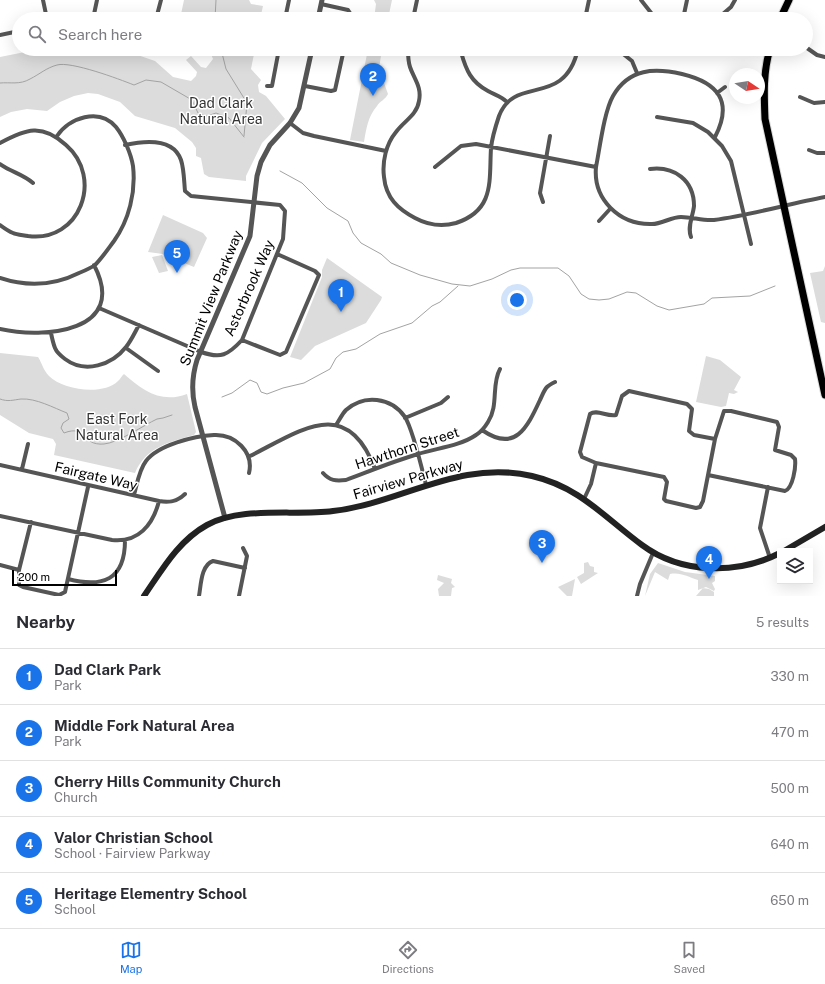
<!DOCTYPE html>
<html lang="en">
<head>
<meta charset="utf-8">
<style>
  :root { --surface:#fff; --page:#f7f7f7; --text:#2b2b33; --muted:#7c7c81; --line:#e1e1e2; --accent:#1a73e8 }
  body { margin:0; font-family:"Public Sans",sans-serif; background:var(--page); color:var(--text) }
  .controls { position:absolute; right:12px; bottom:12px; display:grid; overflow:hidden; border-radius:0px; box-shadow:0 4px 16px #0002 }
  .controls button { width:36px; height:36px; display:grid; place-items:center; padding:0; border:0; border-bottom:1px solid var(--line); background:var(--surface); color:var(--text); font:20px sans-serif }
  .compass { position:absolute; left:729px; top:68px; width:36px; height:36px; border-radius:50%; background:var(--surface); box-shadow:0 4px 16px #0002; rotate:102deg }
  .scale { position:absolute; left:12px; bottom:10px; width:105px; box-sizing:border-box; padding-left:4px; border:2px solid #000; border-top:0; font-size:11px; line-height:14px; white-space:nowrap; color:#000; -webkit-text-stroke:3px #fff; paint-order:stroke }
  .you { position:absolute; left:517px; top:300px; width:14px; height:14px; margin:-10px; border:3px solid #fff; border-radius:50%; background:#1a73e8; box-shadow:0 0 0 6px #1a73e833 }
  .badge { display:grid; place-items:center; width:26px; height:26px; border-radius:50%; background:var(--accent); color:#fff; font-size:13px; font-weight:700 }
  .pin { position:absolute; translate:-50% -33px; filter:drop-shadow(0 1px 2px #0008) }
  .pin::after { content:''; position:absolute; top:21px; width:14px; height:12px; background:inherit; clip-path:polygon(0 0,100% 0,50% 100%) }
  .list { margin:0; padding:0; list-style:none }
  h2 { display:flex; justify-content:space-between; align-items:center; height:52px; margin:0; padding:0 16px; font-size:17px }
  h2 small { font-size:13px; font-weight:400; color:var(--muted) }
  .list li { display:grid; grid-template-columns:26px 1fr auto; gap:12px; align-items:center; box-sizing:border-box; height:56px; padding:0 16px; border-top:1px solid var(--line) }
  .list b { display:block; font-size:15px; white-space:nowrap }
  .list p { margin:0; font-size:13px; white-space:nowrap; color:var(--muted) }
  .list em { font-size:13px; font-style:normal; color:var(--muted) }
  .icon { flex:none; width:22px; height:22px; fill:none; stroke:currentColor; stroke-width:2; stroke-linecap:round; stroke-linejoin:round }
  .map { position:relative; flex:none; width:825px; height:596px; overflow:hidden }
  .search { position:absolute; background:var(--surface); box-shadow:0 4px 16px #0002; left:12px; right:12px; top:12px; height:44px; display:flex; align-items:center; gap:10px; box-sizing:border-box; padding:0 14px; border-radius:22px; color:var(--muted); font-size:15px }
  .sheet { height:332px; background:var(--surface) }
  nav { display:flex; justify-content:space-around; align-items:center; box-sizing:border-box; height:56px; border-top:1px solid var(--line); background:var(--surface); font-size:11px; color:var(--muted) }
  nav a { display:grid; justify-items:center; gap:2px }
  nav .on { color:var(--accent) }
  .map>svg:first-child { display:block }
  .green { fill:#dcdcdc }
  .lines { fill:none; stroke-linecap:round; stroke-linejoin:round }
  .stream { stroke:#a3a3a3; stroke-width:1 }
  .primary-casing { stroke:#dbdbdb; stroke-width:9 }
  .minor { stroke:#555; stroke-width:4 }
  .tertiary { stroke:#555; stroke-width:5 }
  .secondary { stroke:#222; stroke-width:6 }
  .primary { stroke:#000; stroke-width:7 }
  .labels { text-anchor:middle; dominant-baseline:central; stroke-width:3; stroke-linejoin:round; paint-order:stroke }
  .park-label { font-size:14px; fill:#333; stroke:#fff }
  .street-label { font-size:14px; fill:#000; stroke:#fff }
</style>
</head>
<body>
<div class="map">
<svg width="825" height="596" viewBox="0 0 825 596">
  <rect width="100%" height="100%" fill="#fff"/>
  <path class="green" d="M184,0H249L251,4L263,6L260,19H180Z
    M374,0H392L388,19H374L376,4Z
    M40,49H120L155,61L173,77L191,81L196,76L197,72L186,60L191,56L201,67L206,68L213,59L209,49H255L251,69L261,80L258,85L259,92L266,96L285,119L262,143L246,176V181L209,177L204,174L201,158L196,156V148L192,142L175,128L135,116L120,102L98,94L88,93L74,96L60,102L47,111L27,109L11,112L0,117V57Z
    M368,49H382L379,69L388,94C385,100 380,101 377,106C368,116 366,130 364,142L350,140Z
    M163,215L203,233L207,238L194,267L184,263L172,265L163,254L148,252Z
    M162,255L168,271L159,273L152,257Z
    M327,258L382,297L381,300L366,323L315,346L301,360L290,357L322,277V270Z
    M825,266V323L821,322L810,273L823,271Z
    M0,353L38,357C42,363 43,370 49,376C63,390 103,396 118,381C121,379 121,376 124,374C142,390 161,404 187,394L196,432L194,435C169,442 146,447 135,473L54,455L56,444L53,439L29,433L0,415Z
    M706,356L720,360L741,377L734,390L738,392L734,394L729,393L726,406L721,407L696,402Z
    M588,562L590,566L594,567V572L598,573L581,584L577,577L584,573V563Z
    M658,563L685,572L715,576V581L712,583L715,589L714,591L706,587L698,590V580C688,577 681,572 670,574L668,580L655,572L645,596L650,574Z
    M438,575L452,579L451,583L455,587L452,588L451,596H439L438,589L444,583L437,580Z
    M575,579L572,596H567L558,587Z
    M703,588L709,589L714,592V596H696Z"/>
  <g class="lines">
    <path class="stream" d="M215,19L216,0
      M221,49L226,69L247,103L244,136
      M0,83C10,82 20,85 30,79C40,74 46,68 57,65C71,61 119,79 134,85L146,80L161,82L192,100L198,113L207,116L216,113L229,118L244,137
      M280,171L302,183L327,208L348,221L353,233L361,243L381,254L391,263L420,275L452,284L470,286L492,279L511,270L520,268H558L569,276L581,294L589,299L599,300L609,299L627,292L636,293L657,306L669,310L704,304L712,298L750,296L775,286
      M222,397L232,393L250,380L257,383L261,392L267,394L283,388L304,383L330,369L336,358L343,352L356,349L380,334L412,323L432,306L440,302L458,286
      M0,399C8,402 13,400 21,399C36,398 54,408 67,413L69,419L63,423L61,428L64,433C87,424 81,446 104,444C118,443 144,425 157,419L163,418L172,415"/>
    <defs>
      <path id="primary" d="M780,19L789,0
        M770,49C763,72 764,95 765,119L825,395"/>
    </defs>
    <use href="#primary" class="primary-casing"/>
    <path class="minor" d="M43,0L47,19
      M641,0L652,14L660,19
      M321,4L348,10L350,13V19
      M71,19H81
      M93,19L97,0
      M156,19L161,0
      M285,19L289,0
      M413,19L417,0
      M585,19L589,0
      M683,19L687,0
      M717,19L731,7L735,0
      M0,35L19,31
      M807,48L817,55L825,57
      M182,49L184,53
      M408,49C408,55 408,61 410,67C414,79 422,87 419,101C417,115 404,121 396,132C386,144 382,162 384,177C386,198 398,209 415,218C428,225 442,227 456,223C495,210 489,181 491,148C492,138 496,125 499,116C515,74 564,109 578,49
      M617,49L632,61L637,73
      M461,52C466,70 471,82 488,91C495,95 501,96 507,102
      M267,86H272L279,49
      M305,86L331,91L335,90L344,49
      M717,93L725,87
      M800,97L814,103L825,102
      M657,117L693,123L708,132L722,146L731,161L751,244
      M290,123L303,133L314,136L386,151
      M715,137C733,102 719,83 682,74C655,68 629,68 613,96C604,112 600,147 596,167C593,199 619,225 652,224C662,224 671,217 681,217C692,217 703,221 714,220C751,215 788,204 825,197
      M0,143C26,129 42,123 66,145C104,178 80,243 28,236C23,235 17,235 13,233C8,231 4,228 0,225
      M809,150L817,153H825
      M0,164C11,172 23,174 33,183
      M435,167L461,146L476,144L596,167
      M650,169C674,166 694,180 694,206C693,216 687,227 691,237
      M543,202L540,193L550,136
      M599,221L610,209
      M0,278C27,287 53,286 79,273C84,271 91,268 95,265C102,258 108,249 114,241C129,220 136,192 133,166C131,154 124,137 116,127C99,107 69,118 57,136
      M99,308L201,352C221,359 228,355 242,340L283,239L285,211L280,205L191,196L185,191C184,181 184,169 181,160C173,137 143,141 125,145
      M0,329C44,339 129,332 94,265
      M51,333C52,338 53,343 55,348C57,353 61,356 65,359C85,374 112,365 126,347C131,341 135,332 139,325
      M242,340L280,355L286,352L319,275L315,271L277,254
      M126,348L158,371
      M405,418L441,403L448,397
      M336,425C339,421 342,414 346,410C364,394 391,397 405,417C413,430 422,469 426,485
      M482,430C515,453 527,428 540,400C542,396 544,390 547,387C549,385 553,383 555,382
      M250,456C300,431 347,394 375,469
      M0,465L159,501C169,503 177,502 185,494
      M22,469L28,444
      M323,473C330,481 336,481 346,480C370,471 394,461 418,454C437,448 460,446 476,435C481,432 485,427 488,422C499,405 491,385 500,369
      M708,475L785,491C793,488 796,467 795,459L791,455L775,450L779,427L777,422L731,411H724L715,439L703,501L700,507L696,508L666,501L664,499L667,482L664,477L596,463L582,457L580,452L590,414C597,409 607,417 616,415L622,396L629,391L687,404L692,409L689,431L694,435L715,439
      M768,487L760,528L770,558
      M134,495C137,484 139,470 146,461C158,445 194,436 214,435C235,434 254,452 249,473
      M584,499L591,484L596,463
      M0,516L112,540C138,543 153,525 159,501
      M31,522L19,570V585L23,587L59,595L65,592L88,487
      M0,565L19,570
      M68,579C103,588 125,580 125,540
      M199,596C201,585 201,565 213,561L245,568
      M239,596L247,556L243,548
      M637,596L640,584L653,553"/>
    <path class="tertiary" d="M318,19L322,0
      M225,518L195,407C191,390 192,376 197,360L250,236L257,176L261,162L270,145L290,123L299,108L312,49"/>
    <path class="secondary" d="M784,551L825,527
      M144,596C162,570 178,541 207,525C242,506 293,516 333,511C402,503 459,459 532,476C580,487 605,518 642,545C681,574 737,575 780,553"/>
    <use href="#primary" class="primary"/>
  </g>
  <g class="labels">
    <g class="park-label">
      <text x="221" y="103">Dad Clark<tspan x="221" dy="16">Natural Area</tspan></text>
      <text x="117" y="419">East Fork<tspan x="117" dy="16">Natural Area</tspan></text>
    </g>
    <g class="street-label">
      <text transform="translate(249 288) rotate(-66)">Astorbrook Way</text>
      <text transform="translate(211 298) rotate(-68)">Summit View Parkway</text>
      <text transform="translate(407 448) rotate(-18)">Hawthorn Street</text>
      <text transform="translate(96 476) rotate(13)">Fairgate Way</text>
      <text transform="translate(408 479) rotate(-16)">Fairview Parkway</text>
    </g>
  </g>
</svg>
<div class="controls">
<button><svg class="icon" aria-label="layers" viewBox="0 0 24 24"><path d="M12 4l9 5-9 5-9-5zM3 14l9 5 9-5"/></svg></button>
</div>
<svg class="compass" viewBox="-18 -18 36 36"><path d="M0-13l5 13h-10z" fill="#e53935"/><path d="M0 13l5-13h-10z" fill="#7c7c81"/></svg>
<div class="scale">200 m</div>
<div class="you"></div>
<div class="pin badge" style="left:341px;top:312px">1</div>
<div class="pin badge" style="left:373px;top:96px">2</div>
<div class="pin badge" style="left:542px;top:563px">3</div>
<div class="pin badge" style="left:709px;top:579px">4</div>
<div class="pin badge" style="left:177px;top:273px">5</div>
<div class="search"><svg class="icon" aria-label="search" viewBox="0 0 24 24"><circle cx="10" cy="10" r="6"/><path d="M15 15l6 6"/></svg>Search here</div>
</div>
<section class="sheet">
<h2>Nearby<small>5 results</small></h2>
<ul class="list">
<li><span class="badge">1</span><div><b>Dad Clark Park</b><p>Park</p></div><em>330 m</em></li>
<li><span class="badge">2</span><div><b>Middle Fork Natural Area</b><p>Park</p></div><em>470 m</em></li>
<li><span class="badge">3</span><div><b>Cherry Hills Community Church</b><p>Church</p></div><em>500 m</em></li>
<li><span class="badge">4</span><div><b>Valor Christian School</b><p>School · Fairview Parkway</p></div><em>640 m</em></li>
<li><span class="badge">5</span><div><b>Heritage Elementry School</b><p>School</p></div><em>650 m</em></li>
</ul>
</section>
<nav>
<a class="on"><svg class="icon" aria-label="map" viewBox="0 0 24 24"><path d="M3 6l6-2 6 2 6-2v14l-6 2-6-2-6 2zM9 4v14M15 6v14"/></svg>Map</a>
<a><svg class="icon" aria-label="directions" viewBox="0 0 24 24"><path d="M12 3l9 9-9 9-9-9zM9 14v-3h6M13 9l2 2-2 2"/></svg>Directions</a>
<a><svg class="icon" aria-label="saved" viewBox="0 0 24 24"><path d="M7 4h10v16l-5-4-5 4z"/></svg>Saved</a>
</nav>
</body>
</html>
